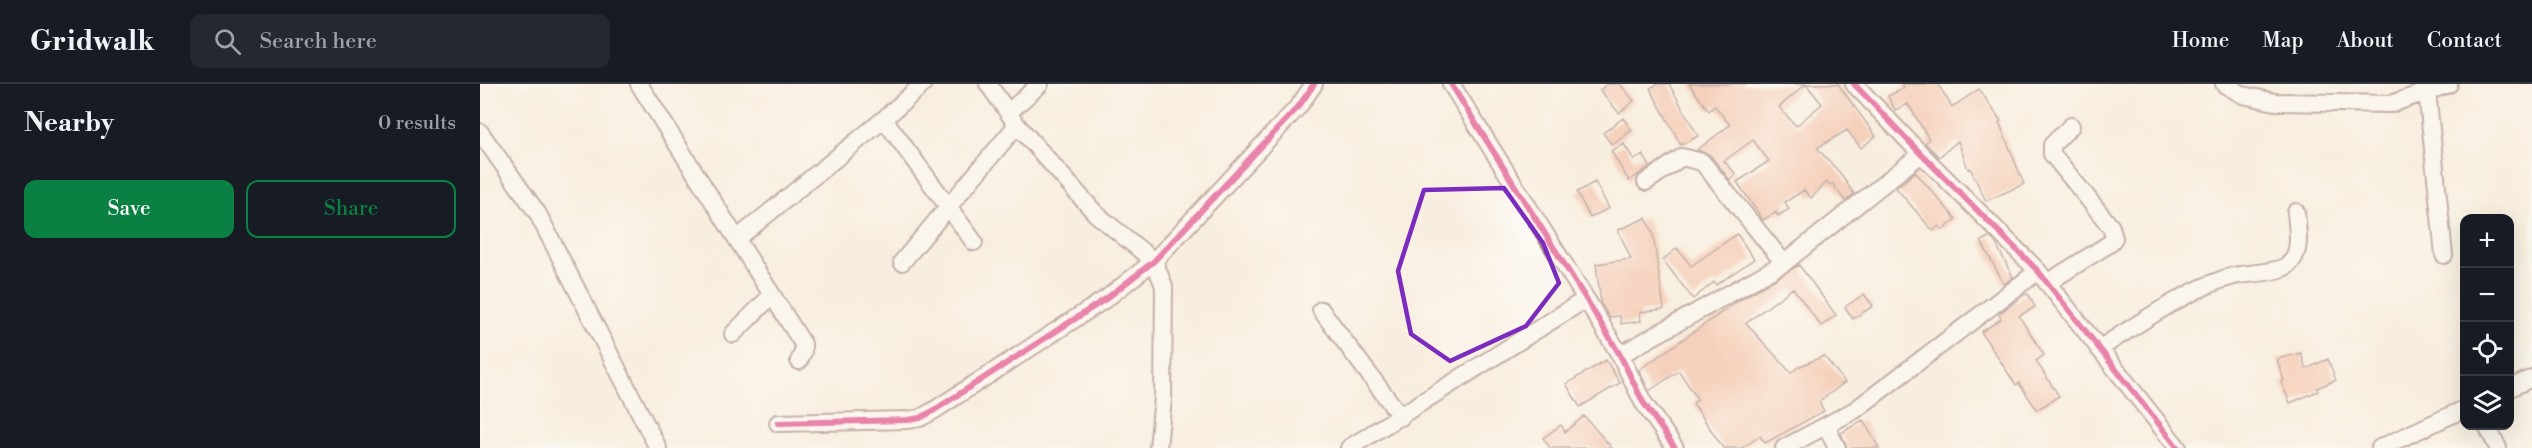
<!DOCTYPE html>
<html lang="en">
<head>
<meta charset="utf-8">
<style>
  :root { --surface:#171b24; --page:#242831; --text:#f1f3f6; --muted:#9ea1a6; --line:#363941; --accent:#0b8043 }
  body { margin:0; font-family:"Libre Bodoni",serif; background:var(--page); color:var(--text) }
  .controls { position:absolute; right:18px; bottom:18px; display:grid; overflow:hidden; border-radius:12px; box-shadow:0 6px 24px #0002 }
  .controls button { width:54px; height:54px; display:grid; place-items:center; padding:0; border:0; border-bottom:2px solid var(--line); background:var(--surface); color:var(--text); font:30px sans-serif }
  .list { margin:0; padding:0; list-style:none }
  h2 { display:flex; justify-content:space-between; align-items:center; height:78px; margin:0; padding:0 24px; font-size:26px }
  h2 small { font-size:20px; font-weight:400; color:var(--muted) }
  .actions { display:flex; gap:12px; padding:18px 24px }
  .actions a { flex:1; padding:14px 0; border:2px solid var(--accent); border-radius:12px; text-align:center; font-size:21px; color:var(--accent) }
  .actions .main { background:var(--accent); color:#fff }
  .icon { flex:none; width:33px; height:33px; fill:none; stroke:currentColor; stroke-width:2; stroke-linecap:round; stroke-linejoin:round }
  .map { position:relative; flex:none; width:2052px; height:364px; overflow:hidden }
  header { display:flex; align-items:center; gap:36px; box-sizing:border-box; height:84px; padding:0 30px; background:var(--surface); border-bottom:2px solid var(--line) }
  header strong { font-size:28px }
  nav { display:flex; gap:33px; margin-inline-start:auto; font-size:21px }
  .search { width:420px; height:54px; background:var(--page); display:flex; align-items:center; gap:15px; box-sizing:border-box; padding:0 21px; border-radius:12px; color:var(--muted); font-size:22px }
  main { display:flex }
  aside { flex:1; background:var(--surface) }
  .map>svg:first-child { display:block }
  .building { fill:#f2ac92; fill-rule:evenodd }
  .lines { fill:none; stroke-linecap:round; stroke-linejoin:round }
  .street-casing { stroke:#87676a; stroke-width:20 }
  .street { stroke:#fff; stroke-width:16 }
  .cycleway-casing { stroke:#fff; stroke-width:10 }
  .cycleway { stroke:#d6006c; stroke-width:6 }
  .marked { fill:none; stroke:#7b2cbf; stroke-width:4.5; stroke-linejoin:round }
</style>
</head>
<body>
<header>
<strong>Gridwalk</strong>
<div class="search"><svg class="icon" aria-label="search" viewBox="0 0 24 24"><circle cx="10" cy="10" r="6"/><path d="M15 15l6 6"/></svg>Search here</div>
<nav><a>Home</a><a>Map</a><a>About</a><a>Contact</a></nav>
</header>
<main>
<aside>
<h2>Nearby<small>0 results</small></h2>
<ul class="list">
</ul>
<div class="actions"><a class="main">Save</a><a>Share</a></div>
</aside>
<div class="map">
<svg width="2052" height="364" viewBox="0 0 2052 364">
  <rect width="100%" height="100%" fill="#fff"/>
  <filter id="ink" filterUnits="userSpaceOnUse"><feTurbulence type="fractalNoise" baseFrequency=".0167" numOctaves="2"/><feDisplacementMap in="SourceGraphic" scale="12" xChannelSelector="R" yChannelSelector="G"/><feConvolveMatrix kernelMatrix="1 2 1 2 8 2 1 2 1" color-interpolation-filters="sRGB"/></filter>
  <filter id="wash" filterUnits="userSpaceOnUse"><feTurbulence type="fractalNoise" baseFrequency=".008" numOctaves="4" result="noise"/><feDisplacementMap in="SourceGraphic" scale="24" xChannelSelector="R" yChannelSelector="G"/><feGaussianBlur stdDeviation="1.35" result="paint"/><feColorMatrix in="noise" values="0 0 0 0 0 0 0 0 0 0 0 0 0 0 0 0 0 1.4 0 .05"/><feComposite in="paint" operator="in"/></filter>
  <g filter="url(#wash)">
    <rect width="100%" height="100%" fill="#f8eedf"/>
    <g id="blocks">
      <path class="building" d="M1127,0H1140L1154,17L1139,29L1120,6Z
        M1178,0H1189L1218,52L1201,61L1170,4Z
        M1209,0H1358L1396,52L1381,64L1367,46L1337,64L1361,90L1374,110L1365,117L1352,99L1349,101L1347,98L1331,114L1324,106L1305,118L1309,125L1298,132L1296,128L1283,136L1257,98L1289,77L1273,56L1244,77L1256,90L1250,96L1230,71L1217,66L1250,41L1235,22L1229,27ZM1326,0L1342,20L1316,42L1299,23Z
        M1422,0H1458L1472,23L1499,5L1521,37L1519,38L1544,100L1506,117L1490,84L1488,85L1478,57L1459,73L1445,59L1449,55L1428,20L1415,26L1408,12L1424,4Z
        M1143,34L1152,46L1132,61L1123,49Z
        M1144,60L1154,76L1163,71L1170,82L1149,97L1131,67Z
        M1435,88L1476,135L1463,146L1459,142L1453,147L1416,104Z
        M1115,98L1129,124L1110,134L1097,108Z
        M1166,134L1173,150L1184,225L1160,228L1161,237L1141,240L1140,232L1129,233L1121,220L1116,180L1151,175L1138,146Z
        M1257,150L1274,175L1236,201L1234,198L1213,215L1183,176L1197,164L1211,182Z
        M1509,153L1515,158L1533,193L1524,200L1501,157Z
        M1319,181L1356,231L1341,242L1313,204L1266,239L1311,289L1318,283L1344,272L1365,298L1339,318L1344,327L1285,359L1280,352L1262,364H1243L1213,319L1218,316L1199,287L1169,307L1159,286L1261,215Z
        M1384,210L1393,222L1373,235L1365,223Z
        M1548,210L1555,223L1539,232L1564,271L1556,277L1579,312L1557,326L1539,299L1536,301L1501,248L1521,235L1519,230L1544,211Z
        M1821,269L1826,285L1848,275L1856,296L1837,304L1838,307L1810,319L1801,298L1804,297L1797,275Z
        M1126,276L1140,299L1100,323L1086,300Z
        M1104,332L1132,364H1070L1063,354L1081,341L1085,348Z
        M1383,336L1399,364H1367L1361,349Z"/>
    </g>
  </g>
  <g filter="url(#ink)">
    <use href="#blocks" fill-opacity="0" stroke="#87676a" stroke-width="1.5"/>
    <g class="lines">
      <defs>
        <path id="street" d="M159,0L323,260V268L319,277
          M508,0L537,41L616,130L674,177L684,202L683,314L678,364
          M971,0L1106,215L1140,271L1163,318L1195,364
          M1374,0L1441,70L1558,187L1698,364
          M1744,0L1763,11L1795,18L1911,20L1969,0
          M1947,7L1964,171
          M528,29L560,0
          M404,35L494,158
          M0,48L58,130L178,364
          M1166,98L1202,73L1222,78L1304,179
          M258,154L404,35L443,0
          M422,178L537,41
          M1567,199L1629,160L1634,154L1631,143L1572,70V61L1591,42
          M841,226L921,333
          M253,250L291,212
          M1619,265C1656,241 1713,202 1754,192C1767,189 1799,189 1808,181C1823,168 1817,145 1816,128
          M1140,271L1304,179L1441,70
          M2030,304L2052,294
          M298,339L428,336L440,334L453,327L627,214L674,177L819,22L834,0
          M1346,342L1357,364
          M2007,342L2018,364
          M869,364L1106,215
          M1304,364L1375,326L1558,187
          M1900,364L1984,325"/>
      </defs>
      <use href="#street" class="street-casing"/>
      <use href="#street" class="street"/>
      <defs>
        <path id="cycleway" d="M971,0L1106,215L1140,271L1163,318L1195,364
          M1374,0L1441,70L1558,187L1698,364
          M298,339L428,336L440,334L453,327L627,214L674,177L819,22L834,0"/>
      </defs>
      <use href="#cycleway" class="cycleway-casing"/>
      <use href="#cycleway" class="cycleway"/>
    </g>
  </g>
  <path d="M0 0H2052V364H0ZM1024,104L1063,159L1079,199L1046,242L970,277L931,250L918,187L944,106Z" fill="#f8eedf" fill-opacity=".55" fill-rule="evenodd"/>
  <path class="marked" d="M1024,104L1063,159L1079,199L1046,242L970,277L931,250L918,187L944,106Z"/>
</svg>
<div class="controls">
<button>+</button>
<button>−</button>
<button><svg class="icon" aria-label="locate" viewBox="0 0 24 24"><circle cx="12" cy="12" r="6"/><path d="M12 2v4M12 18v4M2 12h4M18 12h4"/></svg></button>
<button><svg class="icon" aria-label="layers" viewBox="0 0 24 24"><path d="M12 4l9 5-9 5-9-5zM3 14l9 5 9-5"/></svg></button>
</div>
</div>
</main>
</body>
</html>
